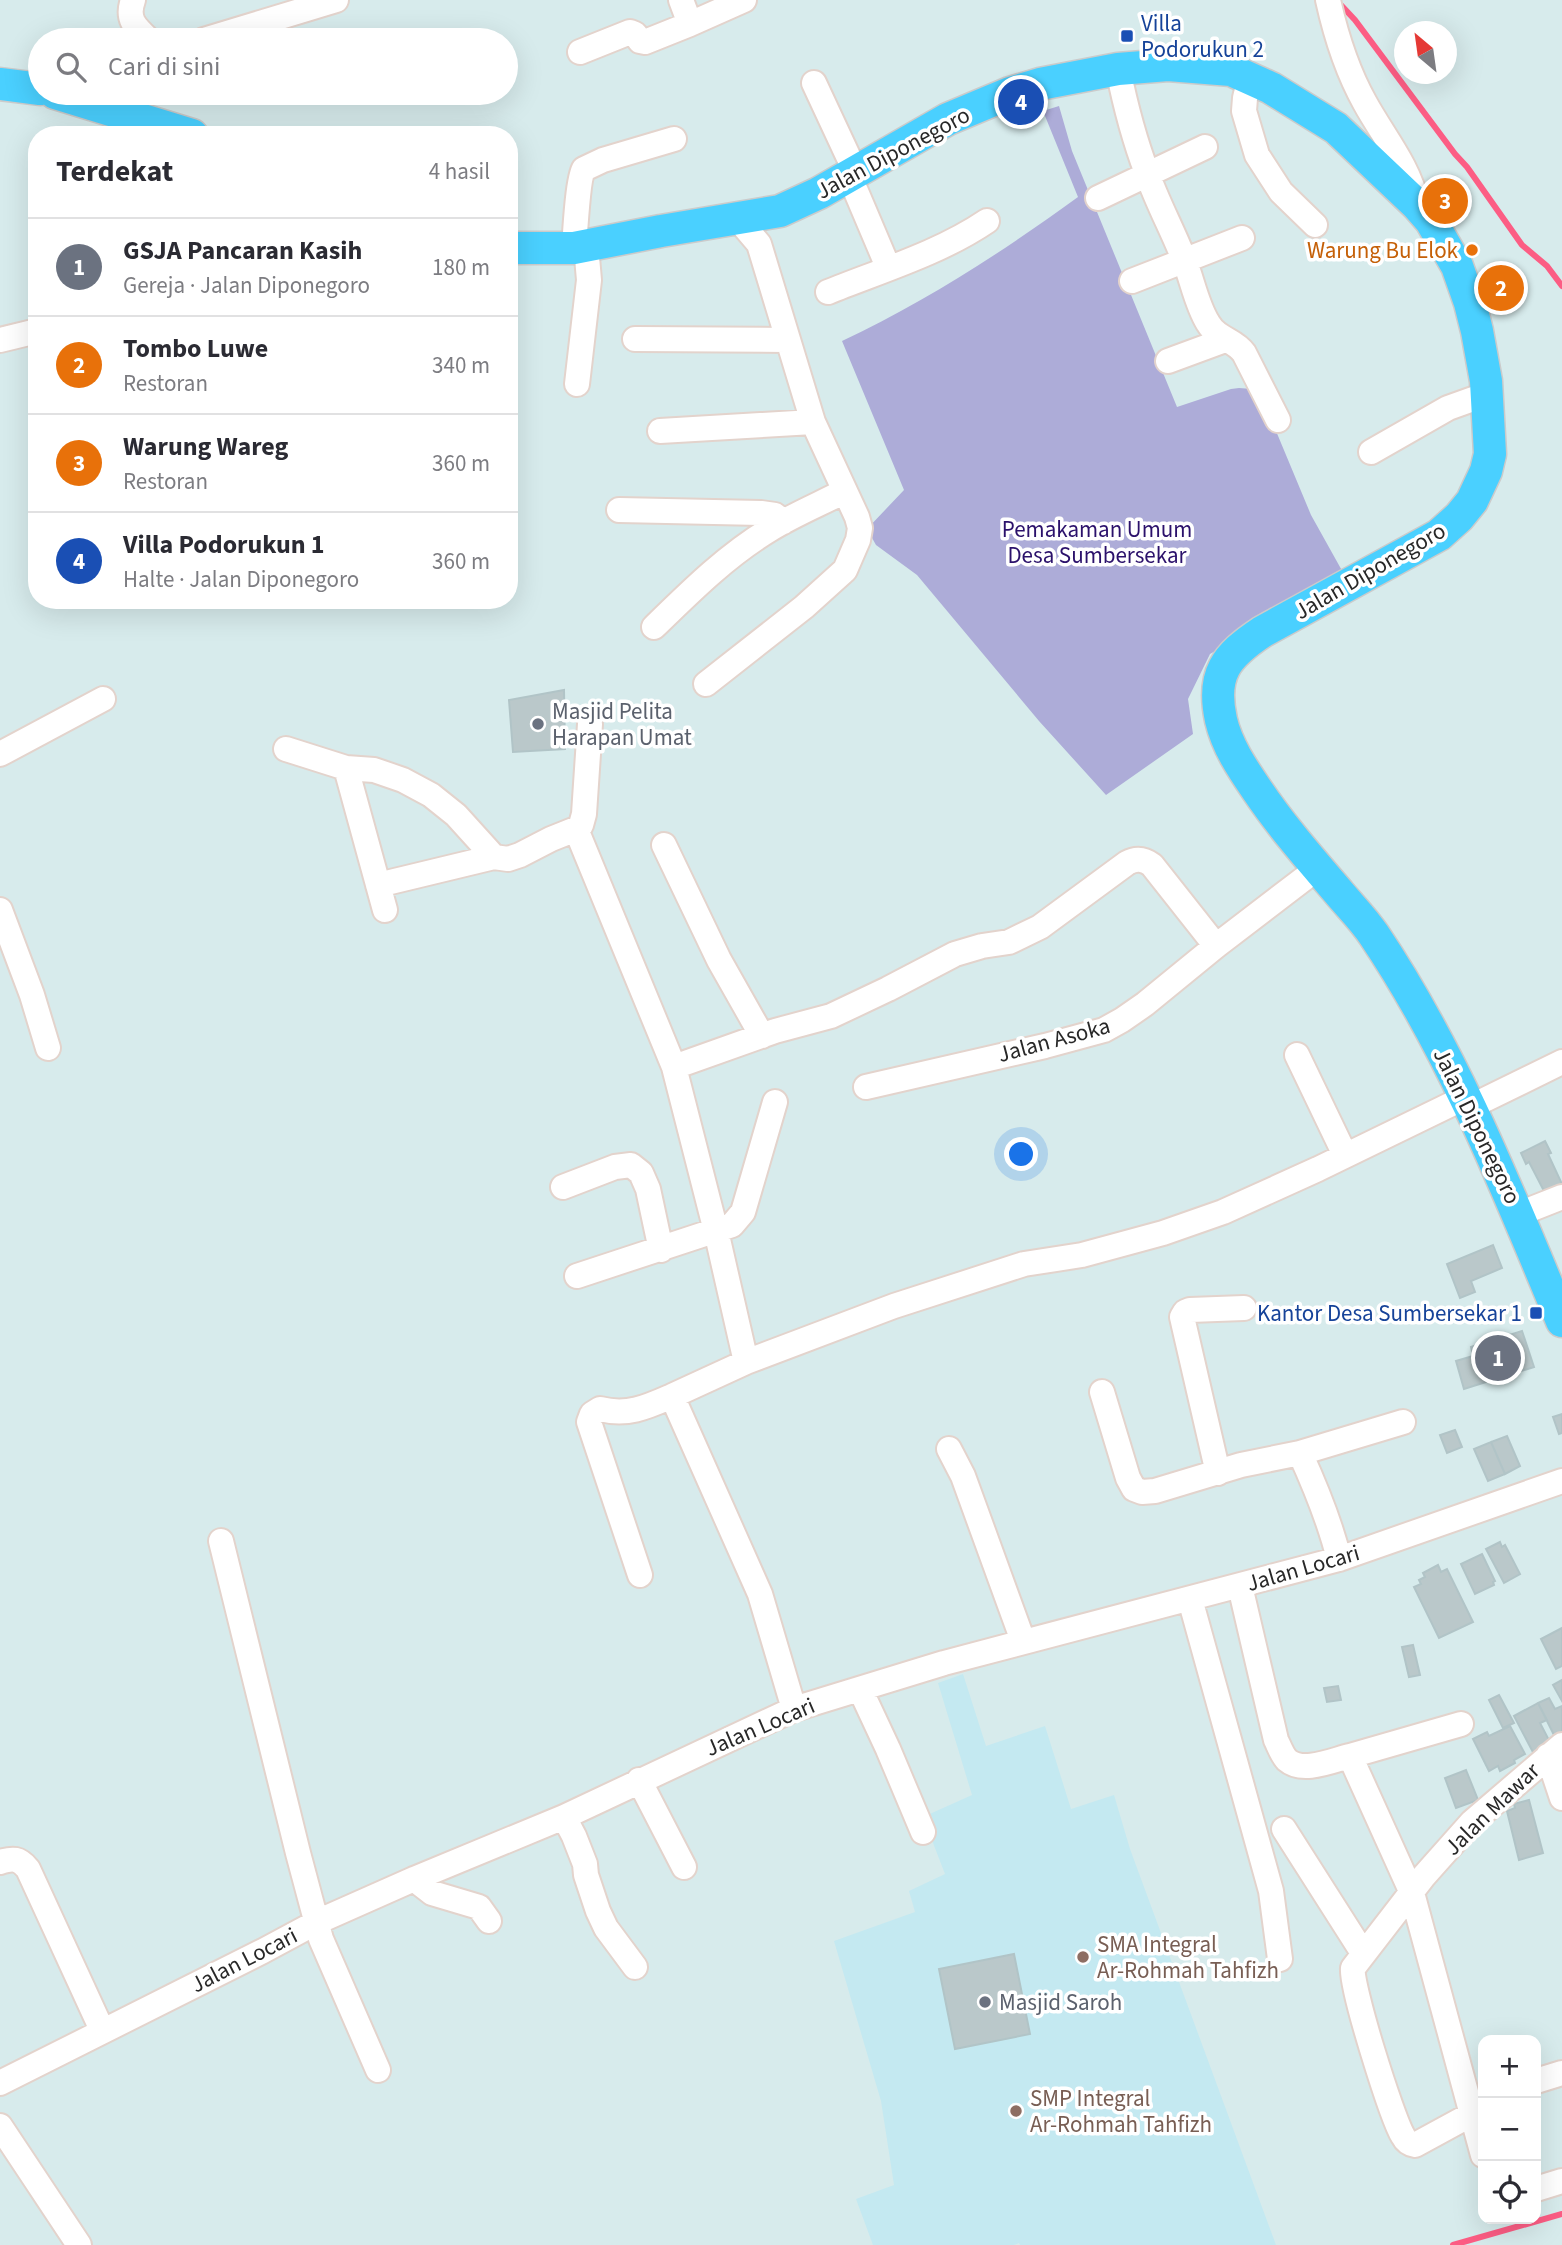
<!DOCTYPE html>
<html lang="id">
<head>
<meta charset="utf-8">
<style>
  :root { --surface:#fff; --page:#f7f7f7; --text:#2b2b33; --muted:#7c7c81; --line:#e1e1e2; --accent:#8a4a33 }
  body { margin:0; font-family:"Source Sans 3",sans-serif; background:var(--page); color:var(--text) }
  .controls { position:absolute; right:21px; bottom:21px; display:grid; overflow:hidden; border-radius:14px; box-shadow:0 7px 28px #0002 }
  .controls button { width:63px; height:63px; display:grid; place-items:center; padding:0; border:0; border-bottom:2px solid var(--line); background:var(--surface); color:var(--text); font:35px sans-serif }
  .compass { position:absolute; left:1394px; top:21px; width:63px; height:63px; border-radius:50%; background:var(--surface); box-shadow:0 7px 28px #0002; rotate:331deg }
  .you { position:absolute; left:1022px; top:1155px; width:24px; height:24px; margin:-18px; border:5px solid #fff; border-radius:50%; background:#1a73e8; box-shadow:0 0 0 10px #1a73e833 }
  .badge { display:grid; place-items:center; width:46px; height:46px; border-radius:50%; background:var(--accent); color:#fff; font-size:23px; font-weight:700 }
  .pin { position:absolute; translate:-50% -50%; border:4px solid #fff; box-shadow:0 2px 7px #0006 }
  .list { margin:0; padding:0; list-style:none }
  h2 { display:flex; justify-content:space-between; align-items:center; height:91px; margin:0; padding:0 28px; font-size:30px }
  h2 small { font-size:23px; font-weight:400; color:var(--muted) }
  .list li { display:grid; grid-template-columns:46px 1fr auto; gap:21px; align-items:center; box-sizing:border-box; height:98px; padding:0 28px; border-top:2px solid var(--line) }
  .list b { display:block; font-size:26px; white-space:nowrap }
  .list p { margin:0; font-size:23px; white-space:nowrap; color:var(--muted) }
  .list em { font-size:23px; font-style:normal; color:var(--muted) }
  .icon { flex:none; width:38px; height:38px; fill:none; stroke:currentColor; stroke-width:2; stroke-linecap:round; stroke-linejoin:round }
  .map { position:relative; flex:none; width:1562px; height:2245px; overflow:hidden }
  .search { position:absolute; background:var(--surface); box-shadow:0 7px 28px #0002; left:28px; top:28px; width:490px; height:77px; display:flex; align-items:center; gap:18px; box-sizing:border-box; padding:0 24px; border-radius:38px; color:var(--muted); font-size:26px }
  .panel { position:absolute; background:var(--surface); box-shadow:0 7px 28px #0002; left:28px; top:126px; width:490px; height:483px; border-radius:28px }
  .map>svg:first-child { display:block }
  .education { fill:#c4e9f1 }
  .cemetery { fill:#adacd8 }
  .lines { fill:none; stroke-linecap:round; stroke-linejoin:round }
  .stream { stroke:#fc5d84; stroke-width:6 }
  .building { fill:#bac8ca; stroke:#b1c4c7; stroke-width:2 }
  .minor-casing { stroke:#e3d3cc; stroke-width:28 }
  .major-casing { stroke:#cbcbcb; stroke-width:35 }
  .minor { stroke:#fff; stroke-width:24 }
  .major { stroke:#4ad0ff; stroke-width:32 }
  .transit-dot { fill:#1a4fb4; stroke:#fff; stroke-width:2.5 }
  .food-dot { fill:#e8710a; stroke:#fff; stroke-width:2.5 }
  .worship-dot { fill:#6b7280; stroke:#fff; stroke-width:2.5 }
  .education-dot { fill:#8d6e63; stroke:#fff; stroke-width:2.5 }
  .labels { text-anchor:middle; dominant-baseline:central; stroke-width:7; stroke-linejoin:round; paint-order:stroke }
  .transit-label { font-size:23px; fill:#164399; stroke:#fff; text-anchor:start }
  .street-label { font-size:23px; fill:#282828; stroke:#fff }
  .food-label { font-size:23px; fill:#c56008; stroke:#fff; text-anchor:end }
  .park-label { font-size:23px; fill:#2b116b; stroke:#fff }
  .worship-label { font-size:23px; fill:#5b616d; stroke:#fff; text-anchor:start }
  .education-label { font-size:23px; fill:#785e54; stroke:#fff; text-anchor:start }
</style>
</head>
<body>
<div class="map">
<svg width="1562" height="2245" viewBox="0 0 1562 2245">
  <rect width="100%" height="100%" fill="#d7ebec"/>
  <path class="education" d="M963,1674L986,1746L1045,1726L1071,1809L1114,1795L1130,1849L1276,2245H1020L1019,2243L1014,2245H873L856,2199L894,2185L881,2101L834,1941L915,1912L909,1891L945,1874L923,1817L972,1795L938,1683Z"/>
  <path class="cemetery" d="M1059,106L1072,151L1177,407L1231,389L1239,388L1252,389L1276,431L1311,515L1345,576L1210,654L1188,699L1193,734L1106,795L1039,721L917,575L876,545L867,529L904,490L842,341C925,302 1004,251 1078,197L1043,111Z"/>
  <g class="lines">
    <path class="stream" d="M1340,4L1355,20L1455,154L1467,167L1522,245L1547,266L1562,286
      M1453,2245L1562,2214"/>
  </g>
  <path class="building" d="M564,690L565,749L513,752L509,700Z
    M1545,1141L1551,1153L1548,1154L1562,1184L1545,1193L1529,1162L1526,1164L1521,1153Z
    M1493,1245L1502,1268L1471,1281L1475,1292L1460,1298L1447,1264Z
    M1522,1331L1534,1367L1464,1389L1456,1361L1473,1356L1471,1347Z
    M1562,1414V1433L1559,1434L1553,1417Z
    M1455,1430L1462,1447L1447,1453L1440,1435Z
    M1507,1436L1520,1466L1505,1474L1491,1442Z
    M1491,1442L1505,1474L1488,1481L1474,1449Z
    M1500,1542L1502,1547L1505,1545L1520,1574L1504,1583L1486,1549Z
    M1482,1554L1495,1581L1493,1582L1494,1585L1475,1594L1461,1564Z
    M1438,1565L1441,1572L1447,1569L1473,1622L1439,1638L1414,1587L1421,1584L1419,1580L1425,1577L1423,1573Z
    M1562,1628V1666L1556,1669L1541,1639Z
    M1413,1645L1420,1675L1409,1677L1402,1647Z
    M1562,1680V1701L1553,1685Z
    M1338,1686L1341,1700L1327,1702L1324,1688Z
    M1499,1695L1514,1723L1503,1728L1489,1700Z
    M1549,1698L1555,1709L1562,1706V1738L1557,1741L1538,1703Z
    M1538,1703L1547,1720L1540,1723L1551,1744L1534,1754L1514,1716Z
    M1510,1726L1525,1754L1514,1760L1515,1763L1500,1771L1498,1766L1489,1771L1473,1739L1487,1732L1489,1736Z
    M1466,1770L1478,1800L1456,1808L1445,1778Z
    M1529,1800L1543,1853L1519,1860L1507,1811L1515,1808L1514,1804Z
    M1014,1954L1030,2034L955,2049L939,1969Z"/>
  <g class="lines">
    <defs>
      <path id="minor" d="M133,0C126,19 135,27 149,40
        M681,0L690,24L744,0
        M1328,0C1336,36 1347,71 1365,103C1383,136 1409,166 1417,204
        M204,40L336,0
        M580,52L630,32L635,34L640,41L645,42L690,24
        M1118,69C1125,104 1134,139 1147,173C1157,202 1172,229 1183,257C1192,278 1196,304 1208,323C1218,340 1234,339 1244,353L1278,420
        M1250,77L1245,98L1244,111L1257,155L1281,192L1315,225
        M814,83L855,171
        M849,175L888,267
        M1098,198L1205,147
        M574,248C575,234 578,177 584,169L603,160L674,139
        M1132,281L1242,238
        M828,292C880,271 940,253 987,221
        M635,339L786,340
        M0,340L37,331
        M1168,361L1225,340
        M577,384L589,280L586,246
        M660,431L813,422
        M1371,452L1448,408L1487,394
        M619,510L761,513L775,515L783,522
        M654,627C690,592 726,556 769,530C793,515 820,504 845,491
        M706,684L804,607L845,570L858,540L860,528L857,517L813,422L759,244L742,224L734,218
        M590,724L584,814L581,825L576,829L674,1067L717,1235L746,1362
        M286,749L346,768L374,770L403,780L431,795L456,815L494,857
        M0,754L103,699
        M346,768L385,910
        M664,845L719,960L762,1036
        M378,885L494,857L508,859L520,855L551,839L576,829
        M0,910L32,995L48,1048
        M1297,1055L1345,1155
        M674,1067L775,1031L831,1016L888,989L955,954L982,946L1009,942L1040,927L1127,863C1136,858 1144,859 1152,865L1216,946
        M866,1087L1045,1046L1104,1030L1122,1020L1145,1004L1216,946L1318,868
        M1470,1107L1562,1062
        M563,1187L615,1167L631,1165L641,1173L648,1189L661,1250
        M1519,1214L1562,1197
        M577,1276L732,1225L743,1212L775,1102
        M1102,1392L1128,1478L1134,1489L1142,1492L1155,1491L1241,1465L1300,1453C1316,1488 1330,1522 1339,1559
        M949,1449L963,1476L1023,1641
        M1300,1453L1403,1422
        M1218,1473L1182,1317L1185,1312L1190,1310L1244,1308
        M221,1541L298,1853L321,1939L378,2070
        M640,1575L589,1422L592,1414L600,1409C628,1416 647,1407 672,1396
        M1240,1586L1276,1740C1279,1746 1282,1755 1287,1760C1303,1774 1333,1760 1350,1756L1412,1893L1483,2155
        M1190,1599L1271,1891L1280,1959
        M860,1689L888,1749L923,1832
        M794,1709L760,1594L672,1396L746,1362L894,1306L1024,1264L1082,1255L1163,1233L1223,1212L1318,1169L1464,1098
        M1350,1756L1461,1724
        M1548,1756L1562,1798
        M639,1780L684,1867
        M564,1817L574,1836L585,1864L586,1875L598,1911L606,1928L635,1967
        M1284,1829L1363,1953
        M0,1862C13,1858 19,1858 28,1869L102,2030
        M414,1879L432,1893L479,1907L489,1921
        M1536,2081L1562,2073
        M0,2083L263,1951L317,1922L414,1879L564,1817L794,1709L944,1663L1339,1559L1562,1481
        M1483,2108L1415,2145C1409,2144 1406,2142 1403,2136C1392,2118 1350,1985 1353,1968L1424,1876L1472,1822L1562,1745
        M0,2126L79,2245
        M1536,2189L1562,2181"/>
      <path id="major" d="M0,84L40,89
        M55,93L192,135
        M509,248H574L661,231L780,211L819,193L948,119L1010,93L1040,84L1118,69L1168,65L1231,70L1271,88L1336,128L1417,205L1431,221L1457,266L1470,303L1477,331L1486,381L1490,454L1486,471L1472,501L1459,517L1439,535L1262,632C1226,656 1211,674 1221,720C1227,746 1242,768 1257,790C1282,827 1311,860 1340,894C1351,907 1364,920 1374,935C1454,1054 1507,1189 1562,1321"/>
    </defs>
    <use href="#minor" class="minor-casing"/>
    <use href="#major" class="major-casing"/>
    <use href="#minor" class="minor"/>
    <use href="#major" class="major"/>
  </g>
  <g class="transit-dot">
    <rect x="1120" y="29" width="14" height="14" rx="3.5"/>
    <rect x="1529" y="1306" width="14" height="14" rx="3.5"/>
  </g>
  <circle class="food-dot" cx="1472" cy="250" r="7"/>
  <g class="worship-dot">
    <circle cx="538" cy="724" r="7"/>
    <circle cx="985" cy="2002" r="7"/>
  </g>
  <g class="education-dot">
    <circle cx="1083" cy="1957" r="7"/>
    <circle cx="1016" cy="2111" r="7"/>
  </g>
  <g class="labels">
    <g class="transit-label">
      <text x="1141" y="23">Villa<tspan x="1141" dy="26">Podorukun 2</tspan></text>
      <text x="1522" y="1313" text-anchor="end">Kantor Desa Sumbersekar 1</text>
    </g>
    <g class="street-label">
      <text transform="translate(893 153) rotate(-28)">Jalan Diponegoro</text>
      <text transform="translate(1370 571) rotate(-30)">Jalan Diponegoro</text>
      <text transform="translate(1054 1040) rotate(-15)">Jalan Asoka</text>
      <text transform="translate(1477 1126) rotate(64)">Jalan Diponegoro</text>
      <text transform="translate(1303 1568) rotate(-16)">Jalan Locari</text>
      <text transform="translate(760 1727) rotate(-23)">Jalan Locari</text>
      <text transform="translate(1492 1809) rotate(-44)">Jalan Mawar</text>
      <text transform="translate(244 1960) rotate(-27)">Jalan Locari</text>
    </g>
    <g class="food-label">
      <text x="1458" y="250">Warung Bu Elok</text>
    </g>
    <g class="park-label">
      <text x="1097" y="529">Pemakaman Umum<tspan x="1097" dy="26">Desa Sumbersekar</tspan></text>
    </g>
    <g class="worship-label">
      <text x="552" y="711">Masjid Pelita<tspan x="552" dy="26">Harapan Umat</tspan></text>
      <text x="999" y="2002">Masjid Saroh</text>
    </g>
    <g class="education-label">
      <text x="1097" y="1944">SMA Integral<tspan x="1097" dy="26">Ar-Rohmah Tahfizh</tspan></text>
      <text x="1030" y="2098">SMP Integral<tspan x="1030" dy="26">Ar-Rohmah Tahfizh</tspan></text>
    </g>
  </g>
</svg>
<div class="controls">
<button>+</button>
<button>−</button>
<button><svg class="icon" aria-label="locate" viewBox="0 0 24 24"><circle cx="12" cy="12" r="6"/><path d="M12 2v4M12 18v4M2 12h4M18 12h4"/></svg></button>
</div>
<svg class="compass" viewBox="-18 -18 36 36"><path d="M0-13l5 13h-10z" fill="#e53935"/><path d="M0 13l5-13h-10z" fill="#7c7c81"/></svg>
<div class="you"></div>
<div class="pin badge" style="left:1498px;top:1358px;background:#6b7280">1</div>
<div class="pin badge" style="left:1501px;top:288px;background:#e8710a">2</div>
<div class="pin badge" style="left:1445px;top:201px;background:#e8710a">3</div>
<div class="pin badge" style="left:1021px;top:102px;background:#1a4fb4">4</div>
<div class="search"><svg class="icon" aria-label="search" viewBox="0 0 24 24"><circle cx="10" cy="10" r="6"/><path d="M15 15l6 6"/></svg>Cari di sini</div>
<section class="panel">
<h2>Terdekat<small>4 hasil</small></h2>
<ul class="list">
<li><span class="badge" style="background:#6b7280">1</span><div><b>GSJA Pancaran Kasih</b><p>Gereja · Jalan Diponegoro</p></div><em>180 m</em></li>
<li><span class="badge" style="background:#e8710a">2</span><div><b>Tombo Luwe</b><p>Restoran</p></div><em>340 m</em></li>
<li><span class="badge" style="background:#e8710a">3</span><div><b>Warung Wareg</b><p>Restoran</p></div><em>360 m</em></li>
<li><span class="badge" style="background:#1a4fb4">4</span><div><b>Villa Podorukun 1</b><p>Halte · Jalan Diponegoro</p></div><em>360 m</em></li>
</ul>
</section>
</div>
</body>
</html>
